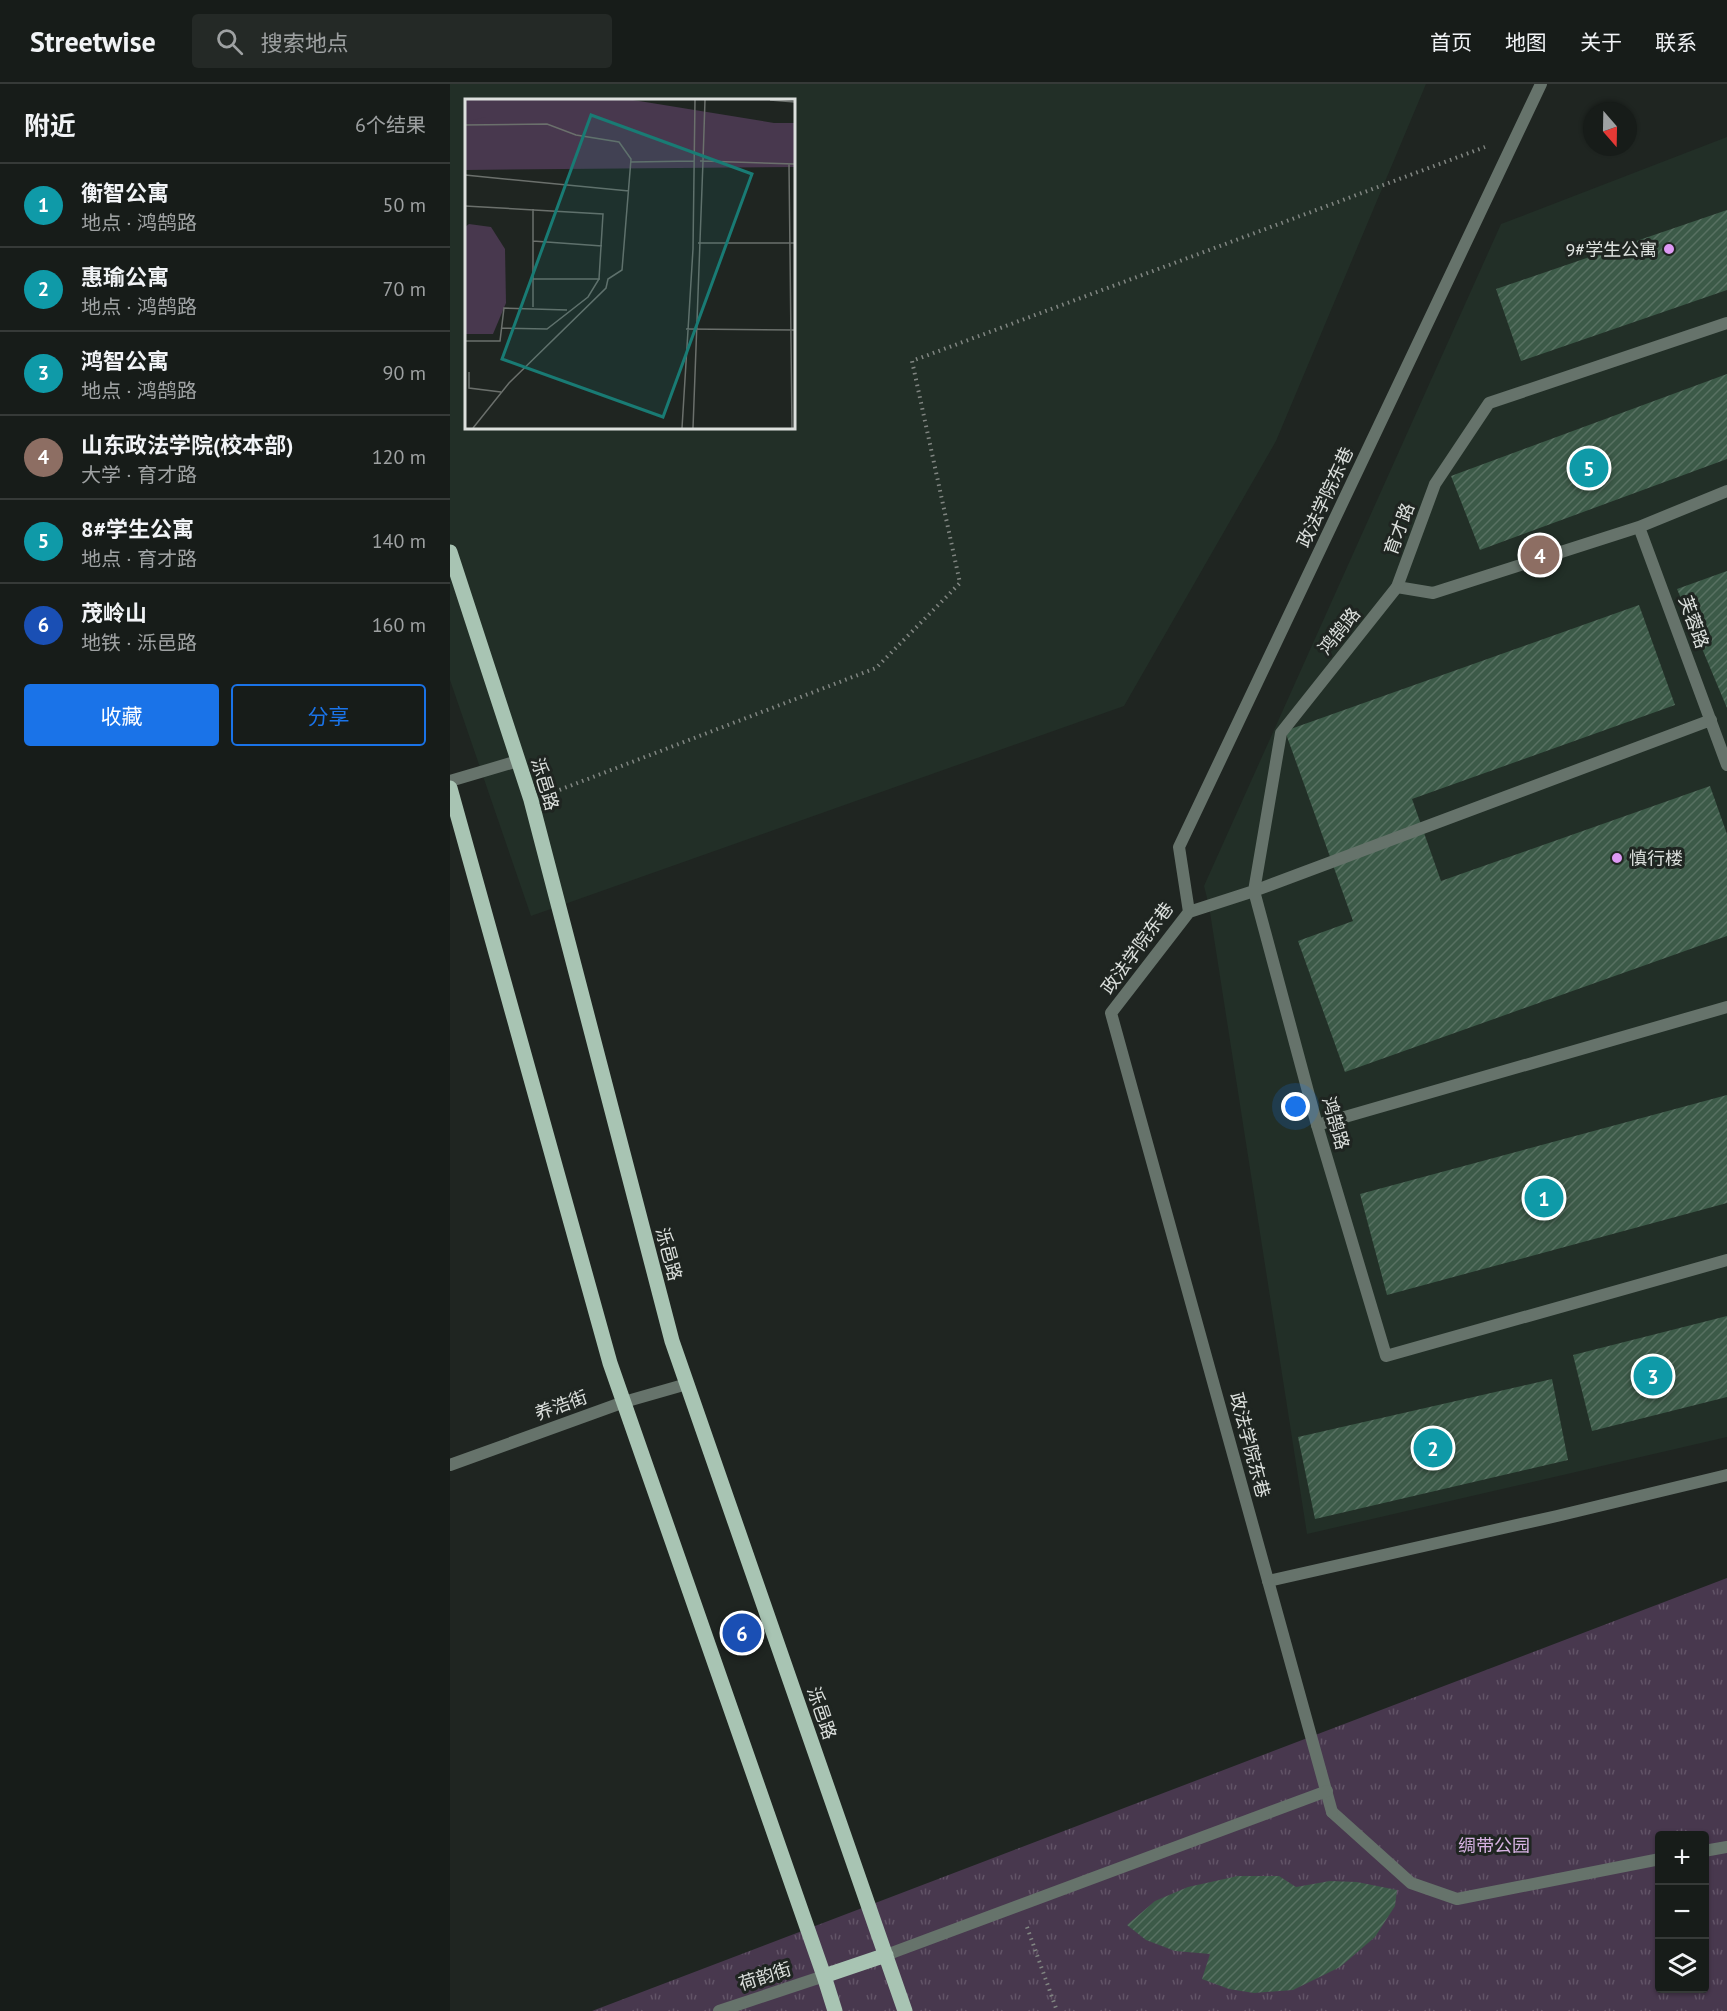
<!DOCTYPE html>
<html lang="zh">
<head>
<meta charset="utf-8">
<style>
  :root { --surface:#171c19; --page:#242926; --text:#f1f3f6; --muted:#9ea1a2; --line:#363a38; --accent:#1a73e8 }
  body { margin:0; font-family:"PT Sans","Noto Sans SC",sans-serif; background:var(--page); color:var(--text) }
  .controls { position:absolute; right:18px; bottom:18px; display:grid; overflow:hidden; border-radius:6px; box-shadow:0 2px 4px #0004 }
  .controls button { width:54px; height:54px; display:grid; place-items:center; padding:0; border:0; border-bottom:2px solid var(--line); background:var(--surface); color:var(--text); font:30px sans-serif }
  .compass { position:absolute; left:1133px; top:18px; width:54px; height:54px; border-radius:50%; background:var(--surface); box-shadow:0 2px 4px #0004; rotate:160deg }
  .you { position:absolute; left:846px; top:1023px; width:21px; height:21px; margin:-15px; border:4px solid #fff; border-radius:50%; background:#1a73e8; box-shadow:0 0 0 9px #1a73e833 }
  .badge { display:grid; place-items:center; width:39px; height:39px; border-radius:50%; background:var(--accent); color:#fff; font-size:20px; font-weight:700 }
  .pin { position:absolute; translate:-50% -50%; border:3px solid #fff; box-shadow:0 2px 6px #0006 }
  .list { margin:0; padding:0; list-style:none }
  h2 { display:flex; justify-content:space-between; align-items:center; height:78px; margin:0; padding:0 24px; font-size:26px }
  h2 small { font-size:20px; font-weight:400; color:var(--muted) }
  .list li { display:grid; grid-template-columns:39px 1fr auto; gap:18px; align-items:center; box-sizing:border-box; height:84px; padding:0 24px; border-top:2px solid var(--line) }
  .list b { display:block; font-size:22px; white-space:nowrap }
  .list p { margin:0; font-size:20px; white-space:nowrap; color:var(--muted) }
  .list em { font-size:20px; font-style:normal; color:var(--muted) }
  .actions { display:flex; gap:12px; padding:18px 24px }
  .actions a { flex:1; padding:14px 0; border:2px solid var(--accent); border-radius:6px; text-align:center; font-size:21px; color:var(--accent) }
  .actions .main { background:var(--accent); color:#fff }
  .icon { flex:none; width:33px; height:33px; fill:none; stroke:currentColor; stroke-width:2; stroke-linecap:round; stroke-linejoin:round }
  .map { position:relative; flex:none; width:1277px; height:1927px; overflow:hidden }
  header { display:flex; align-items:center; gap:36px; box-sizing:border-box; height:84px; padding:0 30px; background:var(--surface); border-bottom:2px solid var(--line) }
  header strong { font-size:28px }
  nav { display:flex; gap:33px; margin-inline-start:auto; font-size:21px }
  .search { width:420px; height:54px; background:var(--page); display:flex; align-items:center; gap:15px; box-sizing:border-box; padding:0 21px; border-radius:6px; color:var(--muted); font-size:22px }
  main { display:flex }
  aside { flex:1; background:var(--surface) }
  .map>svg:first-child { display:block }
  .built { fill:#222f27; fill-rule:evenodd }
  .grass { fill:url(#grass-tufts); fill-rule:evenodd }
  .building { fill:url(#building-hatch) }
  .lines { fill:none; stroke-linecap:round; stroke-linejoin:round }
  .path { stroke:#818682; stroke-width:4; stroke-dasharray:1.5 4.5; stroke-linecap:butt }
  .service { stroke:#66736b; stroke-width:12 }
  .minor { stroke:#66736b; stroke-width:12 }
  .tertiary { stroke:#66736b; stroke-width:12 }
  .primary { stroke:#a8c4b3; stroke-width:15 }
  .poi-dot { fill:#dd99f4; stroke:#1f2521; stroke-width:2 }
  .labels { text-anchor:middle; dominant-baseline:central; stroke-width:6; stroke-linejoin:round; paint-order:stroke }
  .poi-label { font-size:18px; fill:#dce0dd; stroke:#1f2521; text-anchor:end }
  .street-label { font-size:18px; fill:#dce0dd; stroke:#1f2521 }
  .park-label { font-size:18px; fill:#d7b3e3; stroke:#1f2521 }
  .inset-road { fill:none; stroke:#6b706c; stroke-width:1.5 }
  .view { fill:#197b74; fill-opacity:0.15; stroke:#197b74; stroke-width:3 }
  .inset-edge { fill:none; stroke:#dce0dd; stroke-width:3 }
</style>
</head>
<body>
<header>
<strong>Streetwise</strong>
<div class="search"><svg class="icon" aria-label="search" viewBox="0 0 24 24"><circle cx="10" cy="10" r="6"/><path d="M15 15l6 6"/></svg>搜索地点</div>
<nav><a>首页</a><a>地图</a><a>关于</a><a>联系</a></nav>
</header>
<main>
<aside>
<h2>附近<small>6个结果</small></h2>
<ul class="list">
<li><span class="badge" style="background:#0f9aa8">1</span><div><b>衡智公寓</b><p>地点 · 鸿鹄路</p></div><em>50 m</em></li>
<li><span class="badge" style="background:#0f9aa8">2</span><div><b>惠瑜公寓</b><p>地点 · 鸿鹄路</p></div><em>70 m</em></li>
<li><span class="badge" style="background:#0f9aa8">3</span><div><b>鸿智公寓</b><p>地点 · 鸿鹄路</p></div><em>90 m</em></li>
<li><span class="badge" style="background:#8d6e63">4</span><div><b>山东政法学院(校本部)</b><p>大学 · 育才路</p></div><em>120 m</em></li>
<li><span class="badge" style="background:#0f9aa8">5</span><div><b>8#学生公寓</b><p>地点 · 育才路</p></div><em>140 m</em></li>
<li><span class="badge" style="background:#1a4fb4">6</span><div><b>茂岭山</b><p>地铁 · 泺邑路</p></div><em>160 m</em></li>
</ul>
<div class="actions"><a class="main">收藏</a><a>分享</a></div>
</aside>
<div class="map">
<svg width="1277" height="1927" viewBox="0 0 1277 1927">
  <defs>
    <pattern id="grass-tufts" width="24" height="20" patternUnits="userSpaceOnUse" patternTransform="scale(1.5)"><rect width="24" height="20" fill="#48384e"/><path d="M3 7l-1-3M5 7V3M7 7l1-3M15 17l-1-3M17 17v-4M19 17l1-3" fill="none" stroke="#625467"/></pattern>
    <pattern id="building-hatch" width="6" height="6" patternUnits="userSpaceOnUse" patternTransform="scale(1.5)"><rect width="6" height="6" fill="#3c5a48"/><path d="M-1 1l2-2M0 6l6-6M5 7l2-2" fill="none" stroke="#587162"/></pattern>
  </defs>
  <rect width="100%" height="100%" fill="#1f2521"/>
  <path class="built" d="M0,0H976L826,357L674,622L81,832L0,596ZM16,16H344V344H16Z
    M1277,53V1353L857,1450L759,822L754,802L1051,140Z"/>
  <path class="grass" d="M1277,1494V1927H142ZM1210,1752H1254V1904H1210Z"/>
  <path class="building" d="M1277,126V206L1071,277L1046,205Z
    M1277,290V375L1030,466L1001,392Z
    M1277,487V624L1227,505Z
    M1189,521L1225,621L962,715L991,797L1260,702L1277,750V852L895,988L848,857L903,837L835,647Z
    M1277,1011V1119L937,1211L910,1110Z
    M1277,1232V1313L1142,1347L1123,1271Z
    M1102,1295L1118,1376L865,1435L848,1353Z
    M788,1792H829L846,1803L880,1797L907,1798L947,1806L945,1822L925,1853L890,1883L843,1906L804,1909L779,1905L752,1895L760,1870L725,1867L696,1856L677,1841L705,1817L738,1803Z"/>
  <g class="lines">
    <path class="path" d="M104,708L426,584L510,499L462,277L1035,63
      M577,1843L607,1927"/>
    <path class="service" d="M1189,443L1277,681
      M947,503L983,509L1189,443L1277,407
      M804,807L1261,636
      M867,1041L1277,923
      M818,1497L1107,1432L1277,1391
      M882,1728L961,1799L1007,1815L1210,1775
      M1254,1767L1277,1763"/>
    <path class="minor" d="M1277,239L1039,319L985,400L947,503L831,649L804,807L867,1041L936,1272L1277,1176
      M0,697L68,677
      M739,828L804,807
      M0,1381L174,1318L237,1300
      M882,1728L661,929L739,828L729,763L1091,0"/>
    <path class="tertiary" d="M436,1871L877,1707
      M269,1927L374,1892"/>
    <path class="primary" d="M0,468L81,716L222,1257L455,1927
      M0,704L160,1279L374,1892
      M385,1927L374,1892L436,1871"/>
  </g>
  <g class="poi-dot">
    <circle cx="1219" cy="165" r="6"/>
    <circle cx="1167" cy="774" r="6"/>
  </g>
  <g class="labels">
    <g class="poi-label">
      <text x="1207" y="165">9#学生公寓</text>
      <text x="1179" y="774" text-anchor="start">慎行楼</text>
    </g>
    <g class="street-label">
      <text transform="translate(875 413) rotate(-65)">政法学院东巷</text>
      <text transform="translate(949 445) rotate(-70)">育才路</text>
      <text transform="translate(1244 538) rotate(70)">芙蓉路</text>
      <text transform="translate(889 547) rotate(-51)">鸿鹄路</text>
      <text transform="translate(95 700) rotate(73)">泺邑路</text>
      <text transform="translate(687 864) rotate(-54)">政法学院东巷</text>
      <text transform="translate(886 1039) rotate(74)">鸿鹄路</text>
      <text transform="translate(219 1170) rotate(75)">泺邑路</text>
      <text transform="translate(111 1321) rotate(-20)">养浩街</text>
      <text transform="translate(800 1361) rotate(75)">政法学院东巷</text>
      <text transform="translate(372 1629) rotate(71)">泺邑路</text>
      <text transform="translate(315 1892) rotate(-18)">荷韵街</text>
    </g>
    <g class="park-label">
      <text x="1044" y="1761">绸带公园</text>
    </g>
  </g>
  <g transform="translate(15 15)">
    <rect width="330" height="330" fill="#1f2521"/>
    <path d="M0,1H168L309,24H330V68L0,71Z" fill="#48384e"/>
    <path d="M0,1H21V18L0,23Z" fill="#48384e"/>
    <path d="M4,125L26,128L40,150L41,204L28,235H0V128Z" fill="#48384e"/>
    <path class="inset-road" d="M305,1L330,3M0,26L82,25L111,36L154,43L166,60L157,171L143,180L141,189L44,284L8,329M235,62H238L240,1M238,62L330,65M166,63L229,62M324,65L327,329M0,76L164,92M0,107L138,115L134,180L123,198L82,230L37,229M68,110V208M68,142L137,147M233,144H330M68,180H135M221,230L330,231M0,242H35L39,209L102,211M4,273V289L36,293M217,329L228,150L230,1M228,329L238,62"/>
    <path class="view" d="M126,16L287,75L198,318L37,260Z"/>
    <rect width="330" height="330" class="inset-edge"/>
  </g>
</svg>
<div class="controls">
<button>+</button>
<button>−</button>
<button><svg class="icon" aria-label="layers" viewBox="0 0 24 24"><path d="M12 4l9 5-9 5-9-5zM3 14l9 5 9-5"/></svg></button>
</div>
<svg class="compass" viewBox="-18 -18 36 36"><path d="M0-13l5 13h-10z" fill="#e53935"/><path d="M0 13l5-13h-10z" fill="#9ea1a2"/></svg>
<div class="you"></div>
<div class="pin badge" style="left:1094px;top:1114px;background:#0f9aa8">1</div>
<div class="pin badge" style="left:983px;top:1364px;background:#0f9aa8">2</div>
<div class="pin badge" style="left:1203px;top:1292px;background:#0f9aa8">3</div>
<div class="pin badge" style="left:1090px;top:471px;background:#8d6e63">4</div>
<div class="pin badge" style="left:1139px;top:384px;background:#0f9aa8">5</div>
<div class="pin badge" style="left:292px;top:1549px;background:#1a4fb4">6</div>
</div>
</main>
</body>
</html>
